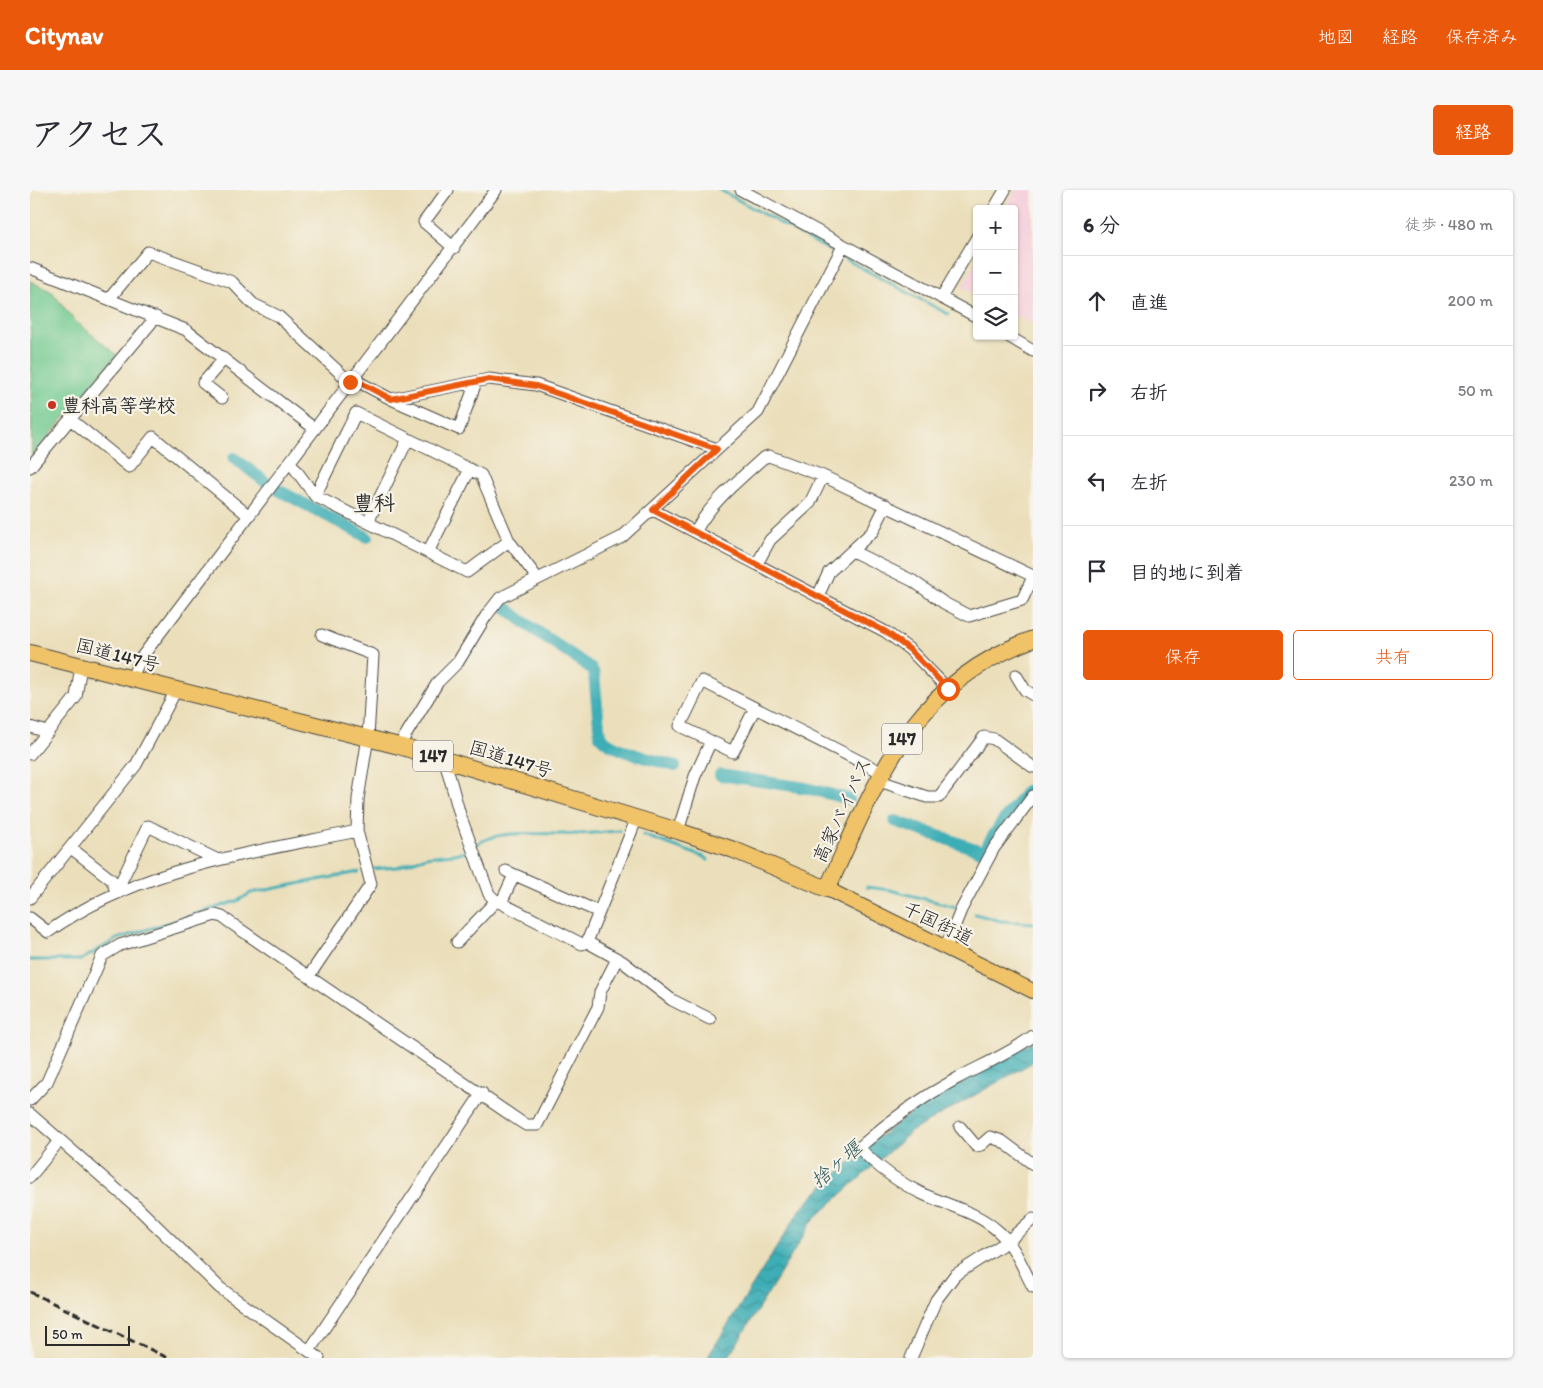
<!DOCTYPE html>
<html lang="ja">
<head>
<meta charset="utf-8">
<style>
  :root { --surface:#fff; --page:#f7f7f7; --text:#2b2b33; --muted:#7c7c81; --line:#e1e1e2; --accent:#ea580c }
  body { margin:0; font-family:Itim,"Klee One",sans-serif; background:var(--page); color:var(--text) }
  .controls { position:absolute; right:15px; top:15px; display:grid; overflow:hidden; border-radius:5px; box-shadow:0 1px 4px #0004 }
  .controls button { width:45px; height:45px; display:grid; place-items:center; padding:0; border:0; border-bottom:1px solid var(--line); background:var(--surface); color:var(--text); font:25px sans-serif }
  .scale { position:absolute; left:15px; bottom:12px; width:85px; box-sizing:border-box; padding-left:5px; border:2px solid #2b2b2b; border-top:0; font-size:14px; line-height:18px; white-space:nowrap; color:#2b2b2b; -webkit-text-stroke:4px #f7f3e8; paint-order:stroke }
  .stop { position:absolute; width:15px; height:15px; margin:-11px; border:4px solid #ea580c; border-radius:50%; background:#fff }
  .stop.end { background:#ea580c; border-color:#fff; box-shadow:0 1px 5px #0008 }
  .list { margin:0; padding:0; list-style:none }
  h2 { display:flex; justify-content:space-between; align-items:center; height:65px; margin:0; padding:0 20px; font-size:21px }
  h2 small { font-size:16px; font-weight:400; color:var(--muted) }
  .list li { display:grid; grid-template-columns:32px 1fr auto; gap:15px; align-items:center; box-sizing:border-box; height:90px; padding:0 20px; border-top:1px solid var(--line) }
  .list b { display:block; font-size:19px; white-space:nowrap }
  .list em { font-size:16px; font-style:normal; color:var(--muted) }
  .actions { display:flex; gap:10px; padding:15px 20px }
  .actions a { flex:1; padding:11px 0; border:1px solid var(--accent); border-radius:5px; text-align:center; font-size:18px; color:var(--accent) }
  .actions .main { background:var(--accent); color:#fff }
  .icon { flex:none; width:28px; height:28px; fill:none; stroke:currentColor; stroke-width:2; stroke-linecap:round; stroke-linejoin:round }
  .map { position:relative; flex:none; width:1003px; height:1168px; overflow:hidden; border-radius:5px }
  header { display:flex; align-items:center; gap:30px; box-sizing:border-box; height:70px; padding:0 25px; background:var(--accent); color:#fff }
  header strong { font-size:24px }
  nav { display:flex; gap:28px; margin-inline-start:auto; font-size:18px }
  .intro { display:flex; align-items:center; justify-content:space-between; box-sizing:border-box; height:120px; padding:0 30px }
  h1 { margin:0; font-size:35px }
  .button { padding:12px 22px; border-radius:5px; background:var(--accent); color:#fff; font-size:18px; font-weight:700 }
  main { display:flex; gap:30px; padding:0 30px }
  aside { flex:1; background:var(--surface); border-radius:5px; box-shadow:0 1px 4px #0004 }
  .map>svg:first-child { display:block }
  .built { fill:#f5cfdb }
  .pitch { fill:#72ca91; stroke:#4e7a5e }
  .water { fill:url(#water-waves); stroke:#346c70 }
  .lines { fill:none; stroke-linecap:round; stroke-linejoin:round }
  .stream { stroke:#3daeb6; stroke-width:3 }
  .canal { stroke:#3daeb6; stroke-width:12 }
  .minor-casing { stroke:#484641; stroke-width:13 }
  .major-casing { stroke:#484641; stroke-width:16 }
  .highway-casing { stroke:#484641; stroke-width:18 }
  .minor { stroke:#fff; stroke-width:11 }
  .major { stroke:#f0c369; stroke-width:14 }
  .highway { stroke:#f0c369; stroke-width:16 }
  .rail { stroke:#2b2b2b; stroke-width:3; stroke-dasharray:8 4; stroke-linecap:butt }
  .route { stroke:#ea580c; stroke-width:6 }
  .poi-dot { fill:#c8321e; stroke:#f7f3e8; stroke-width:2 }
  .labels { text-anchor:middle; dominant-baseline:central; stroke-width:4.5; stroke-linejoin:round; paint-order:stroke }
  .shield { fill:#f7f3e8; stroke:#686764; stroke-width:1 }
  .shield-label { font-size:18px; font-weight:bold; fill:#2b2b2b }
  .poi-label { font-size:19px; font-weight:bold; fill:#2b2b2b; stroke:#f7f3e8; text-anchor:start }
  .street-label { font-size:19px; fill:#2b2b2b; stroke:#f7f3e8 }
  .water-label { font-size:20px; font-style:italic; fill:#31595c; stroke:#f7f3e8 }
  .quarter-label { font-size:21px; font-weight:bold; fill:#2b2b2b; stroke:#f7f3e8 }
</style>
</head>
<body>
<header>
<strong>Citynav</strong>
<nav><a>地図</a><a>経路</a><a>保存済み</a></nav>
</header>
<div class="intro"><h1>アクセス</h1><a class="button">経路</a></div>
<main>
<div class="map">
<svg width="1003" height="1168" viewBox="0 0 1003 1168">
  <defs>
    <pattern id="water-waves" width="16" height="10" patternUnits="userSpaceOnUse" patternTransform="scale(1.25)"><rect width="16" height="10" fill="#3daeb6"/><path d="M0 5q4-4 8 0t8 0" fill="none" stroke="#338e94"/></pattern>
  </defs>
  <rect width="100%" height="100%" fill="#f7f3e8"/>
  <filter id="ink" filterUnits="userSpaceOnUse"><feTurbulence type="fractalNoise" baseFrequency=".02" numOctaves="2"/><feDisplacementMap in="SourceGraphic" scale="10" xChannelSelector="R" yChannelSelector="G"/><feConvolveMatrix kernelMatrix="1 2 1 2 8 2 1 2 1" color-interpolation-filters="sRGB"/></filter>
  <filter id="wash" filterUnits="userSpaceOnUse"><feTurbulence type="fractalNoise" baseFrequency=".0096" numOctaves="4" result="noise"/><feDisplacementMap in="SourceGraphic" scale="20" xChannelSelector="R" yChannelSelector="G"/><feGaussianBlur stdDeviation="1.12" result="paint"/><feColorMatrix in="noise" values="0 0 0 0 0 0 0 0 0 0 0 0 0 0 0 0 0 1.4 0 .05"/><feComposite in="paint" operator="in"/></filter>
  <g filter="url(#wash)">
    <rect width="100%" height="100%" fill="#ebdfbb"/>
    <path class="built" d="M986,0H1003V135L984,125V19H975Z
      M947,70V105L932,97Z"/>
    <path class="pitch" d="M0,91L22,102L44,130L87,165L2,266Z"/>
    <path class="water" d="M1003,851V872L882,941L784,1029L698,1168H677L770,1020L792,997L843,951L894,914Z"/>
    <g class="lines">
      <path class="stream" d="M690,0L806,64
        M811,67L918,124
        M613,645L674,667L678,670
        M445,656C464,639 509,644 532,644C551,645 570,642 590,641
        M344,679L367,677L396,667L440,662
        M837,697L860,700L926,717
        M945,724L971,731L1003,733
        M0,770H51L87,749L207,711L221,703L329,682"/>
      <path class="canal" d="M204,268L237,293
        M248,300L337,347
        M475,417L499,436L561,478L564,484L570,546C584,562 625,570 645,576
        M690,585L776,598L819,609
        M865,631L951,661L954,660L971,634L997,601L1003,599"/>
    </g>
  </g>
  <g filter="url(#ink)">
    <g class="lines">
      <defs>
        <path id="minor" d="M418,0L394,32L424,58
          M711,0L947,127
          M964,19L975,0
          M0,78L156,140L285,239
          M911,108L947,47
          M79,109L118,62L202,92L223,114L248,126L320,192
          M978,146L1003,161
          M323,189L361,209L459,189L506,195L687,259
          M192,208L173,193L194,169
          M361,209L429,239L446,192
          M40,229L99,277L123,247L219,326
          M260,272L285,306L437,382L479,351L508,389
          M0,277L126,127
          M285,306L326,223L451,285L479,351
          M623,320L856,442L879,459L918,499
          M338,332L378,249
          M665,342C682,311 708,291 733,268L739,266L793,286L1003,386
          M822,361L883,391L914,413L939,426L992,410L1003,387
          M398,362L440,279
          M727,374L740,350L780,313L793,286
          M788,406L799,382L843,341L856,315
          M986,485L995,500L1003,505
          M101,489L111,468L466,0
          M725,518L703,562L650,536L672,491L851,582
          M0,537L18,542
          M369,556L408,492L428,472L456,426L470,408L592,347L728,222L813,56
          M0,564L46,507L51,476
          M418,571L417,578L430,625L459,704L465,710L552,754L557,752
          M847,590L897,607H909L954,547L964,549L1003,577
          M606,630L557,752L593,772L642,810L680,829
          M648,641L665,586L681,551
          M41,658L82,690L86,702
          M476,681L569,722
          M86,702L118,636L188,670
          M0,708L106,575L143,506V499
          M0,728L18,742C107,678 221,663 327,641
          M427,752L463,714L473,709L484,685
          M916,757L931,720L964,658L1003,606
          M279,786L341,694L327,641L328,609L338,547L343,465L292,445
          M1003,846C979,864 952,875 926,889C891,908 860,930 831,956V960C850,979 869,993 893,1004C919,1016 948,1022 969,1042C985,1056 993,1079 1003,1097
          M0,910L17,892L72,766L90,755L185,725L192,727L491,932L496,935H507L568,817L570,802L587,769
          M0,924L109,1019L190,1098L289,1168
          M930,937L946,956L951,955L960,947L972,951L1003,974
          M0,987L29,951
          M279,1161L452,903
          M881,1168L906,1110L925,1085L978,1051L1003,1029"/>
        <path id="major" d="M797,699L1003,801"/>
        <path id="highway" d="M0,463L369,556L648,641L704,660L797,699C848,590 879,495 1003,449"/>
      </defs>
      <use href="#minor" class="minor-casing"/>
      <use href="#major" class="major-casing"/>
      <use href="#highway" class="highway-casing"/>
      <use href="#minor" class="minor"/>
      <use href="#major" class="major"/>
      <use href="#highway" class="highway"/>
      <path class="rail" d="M0,1102L138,1168"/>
    </g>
  </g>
  <g class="lines" filter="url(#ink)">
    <path class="route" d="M320,192L323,189L361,209L459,189L506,196L687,259L623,320L856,442L879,459L918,499"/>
  </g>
  <circle class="poi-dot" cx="22" cy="215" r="5"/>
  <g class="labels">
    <g class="shield">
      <rect x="852" y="533.5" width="40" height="31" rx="4"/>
      <rect x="383" y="550.5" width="40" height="31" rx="4"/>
    </g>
    <g class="shield-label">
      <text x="872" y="549">147</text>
      <text x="403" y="566">147</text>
    </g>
    <g class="poi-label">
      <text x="32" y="215">豊科高等学校</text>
    </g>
    <g class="street-label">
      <text transform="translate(88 465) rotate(14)">国道147号</text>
      <text transform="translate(481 569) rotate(17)">国道147号</text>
      <text transform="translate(812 620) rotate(-65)">高家バイパス</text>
      <text transform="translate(908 733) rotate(26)">千国街道</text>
    </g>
    <g class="water-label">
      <text transform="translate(806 974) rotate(-41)">捨ヶ堰</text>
    </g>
    <g class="quarter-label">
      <text x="344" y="312">豊科</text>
    </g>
  </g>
</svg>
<div class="controls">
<button>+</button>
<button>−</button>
<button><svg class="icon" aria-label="layers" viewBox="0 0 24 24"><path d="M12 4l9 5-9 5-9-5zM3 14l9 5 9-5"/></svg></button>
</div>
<div class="scale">50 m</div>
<div class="stop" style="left:918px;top:499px"></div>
<div class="stop end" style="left:320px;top:192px"></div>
</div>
<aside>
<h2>6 分<small>徒歩 · 480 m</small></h2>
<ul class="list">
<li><svg class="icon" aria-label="ahead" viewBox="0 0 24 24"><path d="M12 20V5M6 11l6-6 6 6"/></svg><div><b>直進</b></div><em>200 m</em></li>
<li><svg class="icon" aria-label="right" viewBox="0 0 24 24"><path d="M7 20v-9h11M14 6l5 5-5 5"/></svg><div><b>右折</b></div><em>50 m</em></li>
<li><svg class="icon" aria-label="left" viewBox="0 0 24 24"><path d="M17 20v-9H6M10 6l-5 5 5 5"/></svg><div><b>左折</b></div><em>230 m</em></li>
<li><svg class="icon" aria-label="arrive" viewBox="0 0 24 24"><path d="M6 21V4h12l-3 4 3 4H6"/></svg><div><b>目的地に到着</b></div></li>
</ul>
<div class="actions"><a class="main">保存</a><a>共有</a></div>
</aside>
</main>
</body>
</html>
